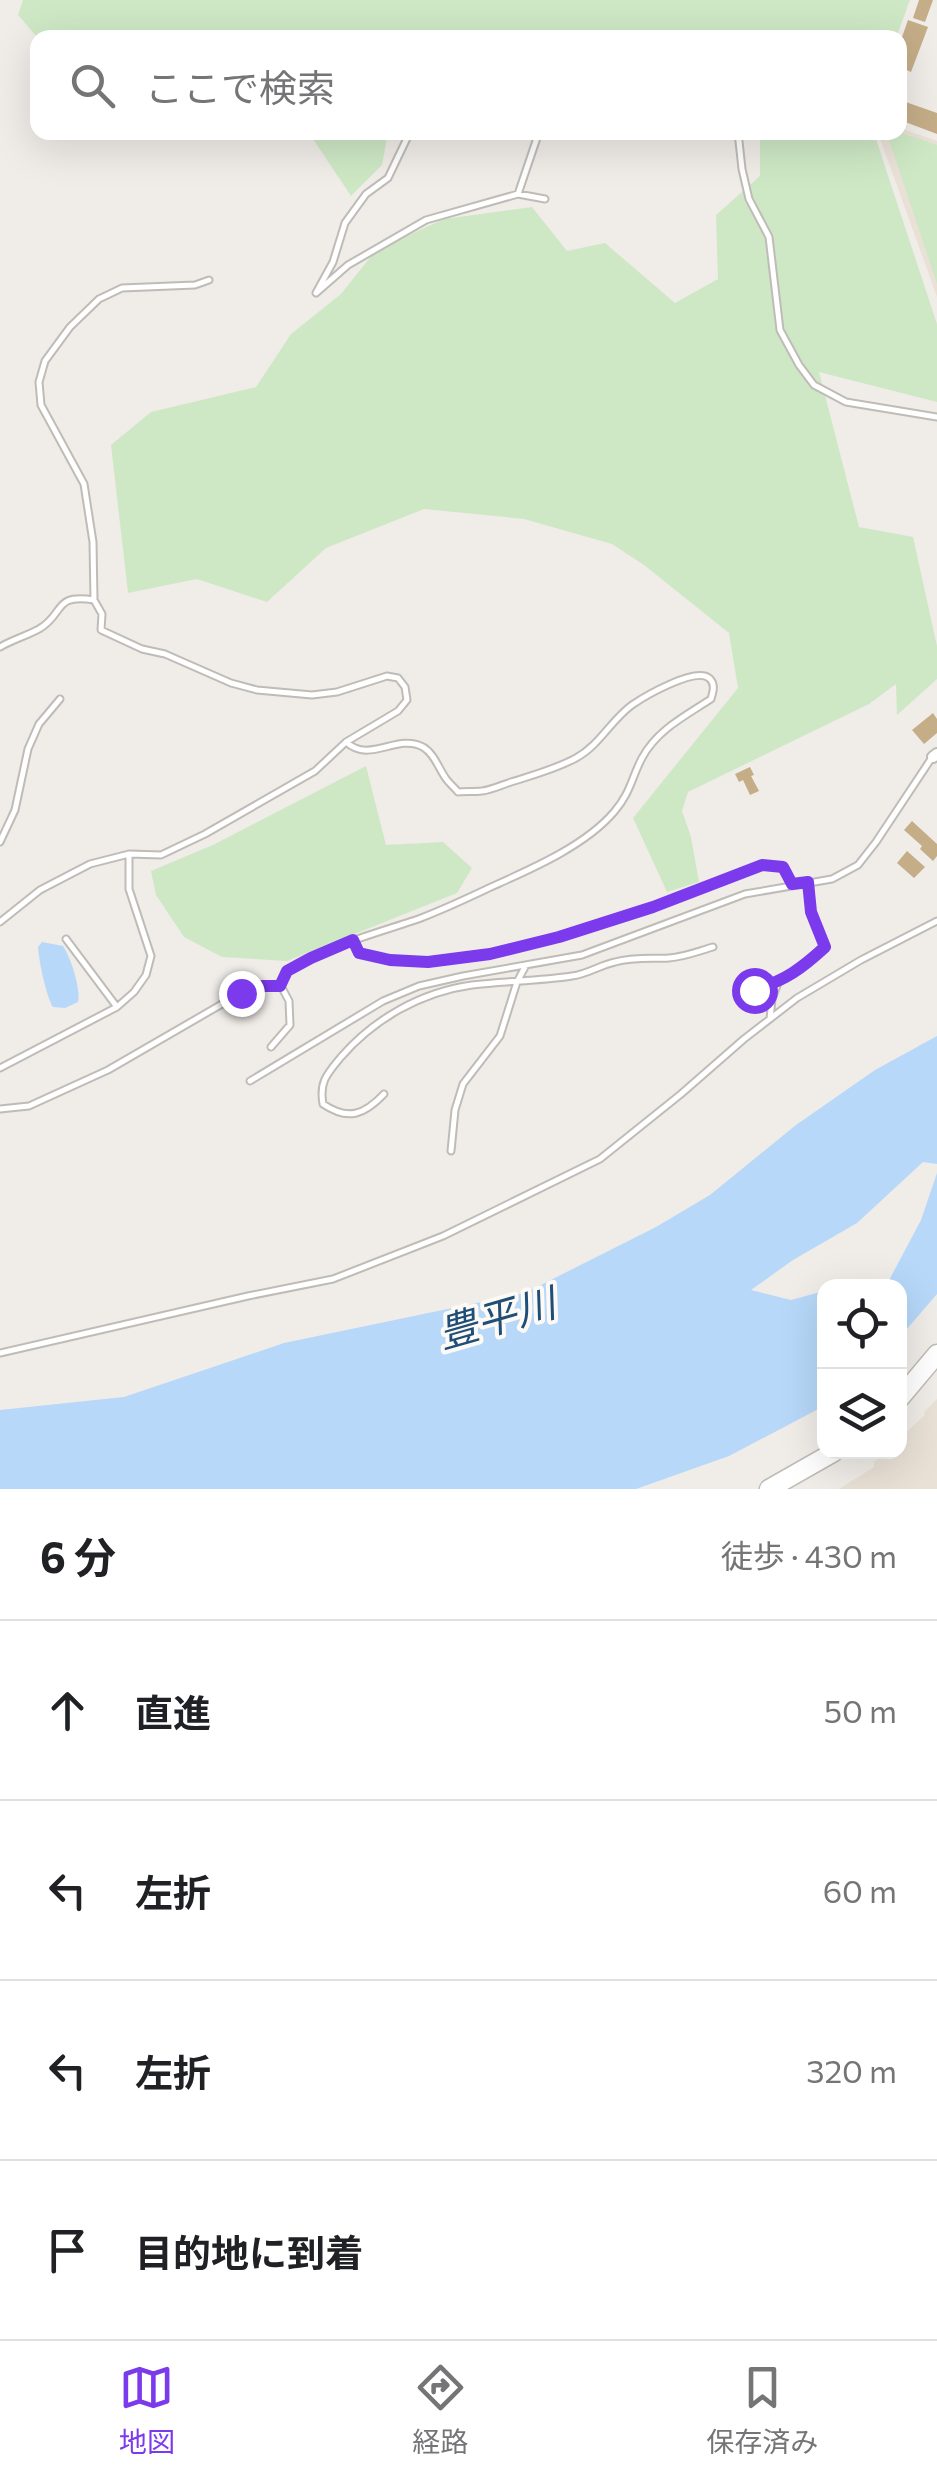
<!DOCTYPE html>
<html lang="ja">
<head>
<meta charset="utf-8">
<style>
  :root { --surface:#fff; --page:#f2f2f2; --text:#202124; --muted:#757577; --line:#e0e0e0; --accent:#7c3aed }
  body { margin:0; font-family:Commissioner,"Noto Sans JP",sans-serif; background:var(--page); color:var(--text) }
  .controls { position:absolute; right:30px; bottom:30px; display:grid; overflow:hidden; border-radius:20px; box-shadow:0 10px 40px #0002 }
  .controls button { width:90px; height:90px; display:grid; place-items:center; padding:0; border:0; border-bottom:2px solid var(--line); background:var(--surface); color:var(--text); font:50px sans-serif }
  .stop { position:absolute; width:30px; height:30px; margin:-22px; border:8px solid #7c3aed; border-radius:50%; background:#fff }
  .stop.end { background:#7c3aed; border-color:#fff; box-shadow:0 2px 10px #0008 }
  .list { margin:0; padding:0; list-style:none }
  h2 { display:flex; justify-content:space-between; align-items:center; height:130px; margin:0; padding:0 40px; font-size:42px }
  h2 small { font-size:32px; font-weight:400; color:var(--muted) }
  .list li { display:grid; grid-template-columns:65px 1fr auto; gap:30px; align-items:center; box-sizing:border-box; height:180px; padding:0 40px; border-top:2px solid var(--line) }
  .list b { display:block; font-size:38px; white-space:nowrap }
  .list em { font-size:32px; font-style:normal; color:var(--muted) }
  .icon { flex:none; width:55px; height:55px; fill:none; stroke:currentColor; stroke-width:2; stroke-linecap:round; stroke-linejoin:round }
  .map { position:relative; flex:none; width:937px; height:1489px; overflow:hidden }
  .search { position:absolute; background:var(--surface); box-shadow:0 10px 40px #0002; left:30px; right:30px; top:30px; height:110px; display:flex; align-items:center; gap:25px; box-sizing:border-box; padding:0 35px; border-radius:20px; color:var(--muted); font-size:38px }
  .sheet { height:850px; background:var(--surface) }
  nav { display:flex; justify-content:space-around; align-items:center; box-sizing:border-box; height:140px; border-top:2px solid var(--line); background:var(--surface); font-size:28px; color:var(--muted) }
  nav a { display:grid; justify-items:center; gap:5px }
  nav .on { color:var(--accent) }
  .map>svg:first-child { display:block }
  .built { fill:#e9e1d6 }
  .green { fill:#cee8c5 }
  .water { fill:#b7d8f9 }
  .building { fill:#c5ad88 }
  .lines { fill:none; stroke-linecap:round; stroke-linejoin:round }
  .lane-casing { stroke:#bfbcb8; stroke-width:9 }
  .street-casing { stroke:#bfbcb8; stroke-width:14 }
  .highway-casing { stroke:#bfbcb8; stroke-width:21 }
  .lane { stroke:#fff; stroke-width:5 }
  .street { stroke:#fff; stroke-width:10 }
  .highway { stroke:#fff; stroke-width:18 }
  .route { stroke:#7c3aed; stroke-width:12 }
  .labels { text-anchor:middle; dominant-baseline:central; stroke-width:8; stroke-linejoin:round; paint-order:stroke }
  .water-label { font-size:40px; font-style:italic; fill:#1f4e79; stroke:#fdfaf5 }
</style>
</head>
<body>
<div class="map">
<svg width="937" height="1489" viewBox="0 0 937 1489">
  <rect width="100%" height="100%" fill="#f0ece8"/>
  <path class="built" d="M900,128L937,141V297L878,133L900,132Z
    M937,1399V1489H839L874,1467V1462L887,1452H900V1438L925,1415L924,1412Z"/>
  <path class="green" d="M23,0H910L896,38H38L18,15Z
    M899,132L937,145V284L887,134Z
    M309,133H388L382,165L351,196Z
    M760,133H874L937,324V402L819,372L859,527L913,537L937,646V679L897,715L896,684L869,704L688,792L682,811L691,837L699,882L667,892L633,818L738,688L729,633L644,565L612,544L524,519L424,509L326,548L267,602L197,579L128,593L111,445L151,412L256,387L291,334L341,294L376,250L444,219L532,207L567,251L605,243L675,303L718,279L716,215L760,176Z
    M366,766L386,845L443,842L472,868L457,893L287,961L222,957L184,937L156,895L151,871L215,844Z"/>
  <path class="water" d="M42,942L63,946C71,958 81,989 78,1002L65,1008L53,1007C46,996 39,961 38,947Z
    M937,1036V1164L923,1162L857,1223L793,1260L751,1290L791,1300L824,1291V1406L729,1456L636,1489H0V1410L124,1397L284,1343L525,1293L656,1227L710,1195L796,1125L875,1070Z
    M937,1173V1294L900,1337V1286H886L921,1220Z"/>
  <path class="building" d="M919,0H933L925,22L913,18Z
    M908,20L928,27L911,72L900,67V43Z
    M900,100L937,113V134L900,120Z
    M933,713L937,719V733L924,744L912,730Z
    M750,767L754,775L751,776L759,791L750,795L743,780L739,782L735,774Z
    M912,821L937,844V856L933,861L920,849L922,846L904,830Z
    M907,851L925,867L914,878L897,863Z"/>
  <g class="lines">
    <defs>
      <path id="lane" d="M410,132L388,178L366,194L345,223L333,262L316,293L348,265L426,220L518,194L545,199
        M738,132L742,169L749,199L769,237L780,330L799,365L814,385L846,402L937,417
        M518,194L539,132
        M94,600L93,542L84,484L41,405L39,382L45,361L70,327L99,299L122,288L195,285L209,280
        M0,647C12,640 26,636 39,629C65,614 53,593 94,600L102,614L101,630L142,649L165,654L231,683L257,690L312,695L337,692L387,676L398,678L405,687L407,700L398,711L346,742L315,771L205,834L161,855L129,854L90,864L40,890L0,922
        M0,842L15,810L28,749L39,724L60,699
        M66,939L117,1007
        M353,940L359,953L390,961L428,962L490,954L559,937L653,907L762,865L783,867L792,884
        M742,999C754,990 766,988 779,982C797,974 811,960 825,947L811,912L808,882
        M770,1019L772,999L778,983
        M271,1047L290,1025L289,1001L281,986C283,982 283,976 287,972C302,953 394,928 421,918C444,909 468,898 491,887C531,869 585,846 614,812C631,792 631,779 642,758C657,730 685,716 711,699C713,692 716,684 709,678C695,667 645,696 632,705C611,720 600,745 576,758C556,769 533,775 511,782C502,785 491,790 482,791C474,792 466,791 458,792C455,788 450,784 447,780C439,770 435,754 423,747C397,733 370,764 346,742
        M0,1068L117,1007L134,992L146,975L151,956L129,889V854
        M250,1081L383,1001L419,986L463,976L582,955L745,894L832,879L858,865L876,842L931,759
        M384,1094C364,1115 348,1121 323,1104C319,1082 327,1074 341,1057C374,1019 421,992 472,985C505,981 539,981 572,976C588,974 600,965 615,962C633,957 651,959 669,958C684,957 699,951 713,947
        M0,1109L29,1106L108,1070L241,993L262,986H281
        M451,1151L455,1110L463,1084L500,1036L517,982L525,967
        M0,1353L248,1296L333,1279L443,1236L600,1159L681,1094L744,1039L797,998L861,960L937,921"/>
      <path id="street" d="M933,757L937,754"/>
      <path id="highway" d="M900,1398L937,1354
        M769,1489L834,1452"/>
    </defs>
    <use href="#lane" class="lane-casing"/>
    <use href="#street" class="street-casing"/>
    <use href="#highway" class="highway-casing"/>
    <use href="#lane" class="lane"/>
    <use href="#street" class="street"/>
    <use href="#highway" class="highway"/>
  </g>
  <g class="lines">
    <path class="route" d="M241,993L262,986H280L287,971L311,958L353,940L359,953L390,960L428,962L490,954L559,937L653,907L762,865L783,867L792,884L808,882L811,912L825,947C801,969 786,980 754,990"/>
  </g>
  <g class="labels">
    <g class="water-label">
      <text transform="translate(496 1316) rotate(-16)">豊平川</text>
    </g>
  </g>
</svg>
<div class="controls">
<button><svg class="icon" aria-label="locate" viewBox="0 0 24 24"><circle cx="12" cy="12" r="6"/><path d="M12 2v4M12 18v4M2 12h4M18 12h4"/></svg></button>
<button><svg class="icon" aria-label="layers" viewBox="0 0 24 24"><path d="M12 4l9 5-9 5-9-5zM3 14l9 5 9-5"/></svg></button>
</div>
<div class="stop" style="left:754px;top:990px"></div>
<div class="stop end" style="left:241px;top:993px"></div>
<div class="search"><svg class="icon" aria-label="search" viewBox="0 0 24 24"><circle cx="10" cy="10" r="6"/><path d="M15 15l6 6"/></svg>ここで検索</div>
</div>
<section class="sheet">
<h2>6 分<small>徒歩 · 430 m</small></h2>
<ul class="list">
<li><svg class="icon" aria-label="ahead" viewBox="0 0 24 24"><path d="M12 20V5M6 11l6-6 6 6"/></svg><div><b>直進</b></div><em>50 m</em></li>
<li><svg class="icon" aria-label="left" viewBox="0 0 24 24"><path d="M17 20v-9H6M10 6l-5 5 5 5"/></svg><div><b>左折</b></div><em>60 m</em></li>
<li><svg class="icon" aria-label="left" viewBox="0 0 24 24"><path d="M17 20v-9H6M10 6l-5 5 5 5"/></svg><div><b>左折</b></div><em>320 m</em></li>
<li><svg class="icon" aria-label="arrive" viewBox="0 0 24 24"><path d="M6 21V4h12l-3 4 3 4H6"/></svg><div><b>目的地に到着</b></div></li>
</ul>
</section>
<nav>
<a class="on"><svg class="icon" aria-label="map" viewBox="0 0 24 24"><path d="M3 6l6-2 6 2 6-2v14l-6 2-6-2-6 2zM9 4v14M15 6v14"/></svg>地図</a>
<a><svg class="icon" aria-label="directions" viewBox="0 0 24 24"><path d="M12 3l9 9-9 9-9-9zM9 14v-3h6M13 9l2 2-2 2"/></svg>経路</a>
<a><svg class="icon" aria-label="saved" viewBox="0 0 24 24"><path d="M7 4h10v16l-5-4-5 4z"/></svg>保存済み</a>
</nav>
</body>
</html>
